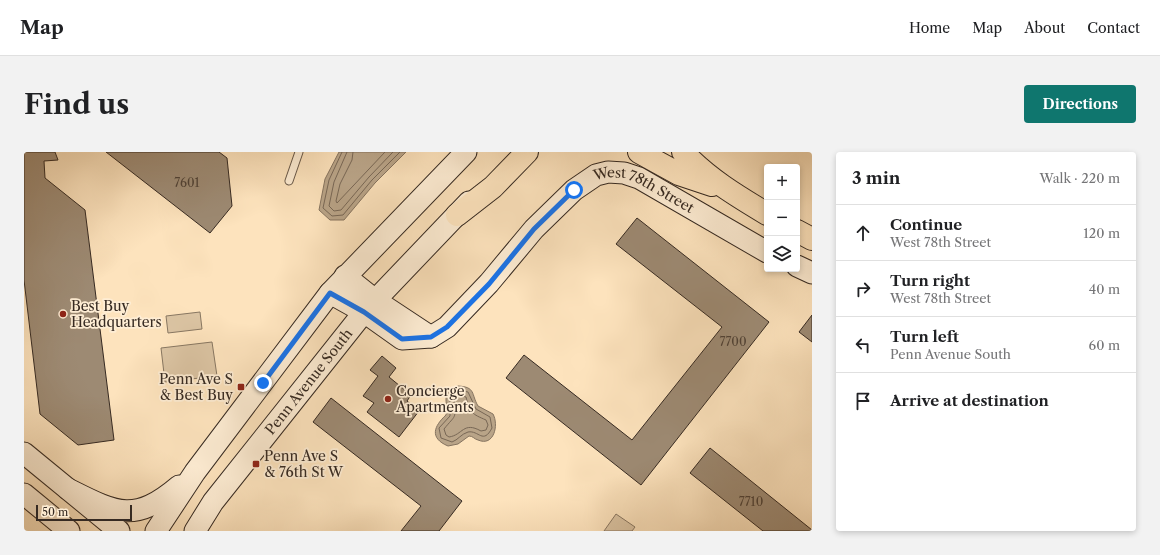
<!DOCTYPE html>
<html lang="en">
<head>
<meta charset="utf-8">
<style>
  :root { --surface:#fff; --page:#f2f2f2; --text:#202124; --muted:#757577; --line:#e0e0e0; --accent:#0f766e }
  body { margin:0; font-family:"Libre Caslon Text",serif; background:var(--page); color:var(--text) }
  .controls { position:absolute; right:12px; top:12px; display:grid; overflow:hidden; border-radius:4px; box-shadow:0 2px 6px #0003 }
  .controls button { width:36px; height:36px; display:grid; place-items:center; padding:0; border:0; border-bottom:1px solid var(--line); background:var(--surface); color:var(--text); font:20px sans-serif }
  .scale { position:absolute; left:12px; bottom:10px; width:96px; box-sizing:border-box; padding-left:4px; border:2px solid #362a22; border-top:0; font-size:11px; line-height:14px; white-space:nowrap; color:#362a22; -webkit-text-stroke:3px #feedd4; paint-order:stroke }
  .stop { position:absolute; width:12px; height:12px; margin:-9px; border:3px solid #1a73e8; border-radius:50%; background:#fff }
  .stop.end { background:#1a73e8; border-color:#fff; box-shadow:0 1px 4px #0008 }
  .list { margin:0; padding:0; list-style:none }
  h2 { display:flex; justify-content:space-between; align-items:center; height:52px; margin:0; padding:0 16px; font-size:17px }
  h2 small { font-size:13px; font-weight:400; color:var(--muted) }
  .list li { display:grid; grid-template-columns:26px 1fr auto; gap:12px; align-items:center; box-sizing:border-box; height:56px; padding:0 16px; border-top:1px solid var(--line) }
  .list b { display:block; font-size:15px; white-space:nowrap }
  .list p { margin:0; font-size:13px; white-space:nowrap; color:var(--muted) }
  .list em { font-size:13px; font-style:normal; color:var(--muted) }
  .icon { flex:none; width:22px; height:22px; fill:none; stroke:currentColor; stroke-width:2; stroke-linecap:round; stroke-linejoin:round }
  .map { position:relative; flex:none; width:788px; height:379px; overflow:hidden; border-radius:4px }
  header { display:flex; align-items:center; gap:24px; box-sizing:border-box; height:56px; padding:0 20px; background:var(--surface); border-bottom:1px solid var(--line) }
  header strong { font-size:19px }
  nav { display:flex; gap:22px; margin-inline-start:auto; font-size:14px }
  .intro { display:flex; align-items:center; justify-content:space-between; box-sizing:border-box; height:96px; padding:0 24px }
  h1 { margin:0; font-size:28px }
  .button { padding:10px 18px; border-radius:4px; background:var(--accent); color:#fff; font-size:14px; font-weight:700 }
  main { display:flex; gap:24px; padding:0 24px }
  aside { flex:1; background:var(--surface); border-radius:4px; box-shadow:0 2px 6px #0003 }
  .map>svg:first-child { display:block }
  .green { fill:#dbc4a3; stroke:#887762 }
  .water { fill:#b9a488; stroke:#85735f }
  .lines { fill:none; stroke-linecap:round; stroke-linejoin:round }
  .shore { stroke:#786755; stroke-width:1 }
  .building { fill:#9d8a73; stroke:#362a22 }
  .lane-casing { stroke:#685849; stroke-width:9 }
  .secondary-casing { stroke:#362a22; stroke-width:23 }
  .highway-casing { stroke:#362a22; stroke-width:24 }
  .lane { stroke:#feedd4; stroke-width:7 }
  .secondary { stroke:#feedd4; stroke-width:21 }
  .highway { stroke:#fde3bd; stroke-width:22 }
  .route { stroke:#1a73e8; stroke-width:5 }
  .poi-dot { fill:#8f2418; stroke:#feedd4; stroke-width:1.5 }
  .labels { text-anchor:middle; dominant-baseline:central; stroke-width:3.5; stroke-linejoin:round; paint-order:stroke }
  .number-label { font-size:12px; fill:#504236 }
  .street-label { font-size:14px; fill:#362a22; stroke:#feedd4 }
  .poi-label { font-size:14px; fill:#362a22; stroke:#feedd4; text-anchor:start }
</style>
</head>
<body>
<header>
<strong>Map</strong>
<nav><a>Home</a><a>Map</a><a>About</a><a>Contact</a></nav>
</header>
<div class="intro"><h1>Find us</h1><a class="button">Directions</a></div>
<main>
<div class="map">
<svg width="788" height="379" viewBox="0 0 788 379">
  <rect width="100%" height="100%" fill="#fde3bd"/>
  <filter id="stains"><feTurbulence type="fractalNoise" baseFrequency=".005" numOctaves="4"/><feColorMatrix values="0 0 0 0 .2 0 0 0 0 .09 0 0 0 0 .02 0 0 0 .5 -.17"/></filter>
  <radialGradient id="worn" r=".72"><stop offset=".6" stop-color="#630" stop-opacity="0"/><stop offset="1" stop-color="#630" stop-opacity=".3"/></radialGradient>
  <path class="green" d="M176,160L178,177L144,181L142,164Z
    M188,190L193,224L141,230L137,196Z
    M592,362L611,375L608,379H580Z"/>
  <path class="water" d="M315,0H382L351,31L320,68H306L295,58L301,27Z
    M434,234C452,235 447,242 454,254L469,262C475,273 470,295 454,288C450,287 449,284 445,284L434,292L424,294C405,286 410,274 422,263C425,249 415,242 434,234Z"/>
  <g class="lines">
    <path class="shore" d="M318,0L305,28L299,56L308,64L319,63L348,28L376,0
      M323,0L310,30L305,54L310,59L317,58L345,25L369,0
      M329,0L328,8L316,32L312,49L313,51L361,0
      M434,238L444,240L452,257L466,265L468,276C459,293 455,278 444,280C437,282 434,288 428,290L417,286L415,276L426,264V245L429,240Z
      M435,243L442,245C446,261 448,262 462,268L464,273L462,278L457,279C439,269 439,283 425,285L422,283L420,277C432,262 432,268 430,248Z"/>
  </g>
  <path class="building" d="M0,0H31L34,8L20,9L21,26L61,58L90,288L54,293L16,262L0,128Z
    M82,0H195L203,6L208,54L186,81Z
    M613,66L745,170L617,333L482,226L500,203L608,288L698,175L592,92Z
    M788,163V190L775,180Z
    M358,204L372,216L365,225L387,243L383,249L395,259L375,285L343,260L350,251L339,244L354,224L346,218Z
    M307,246L438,349L415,379H377L397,354L289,270Z
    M686,296L788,378V379H739L666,321Z"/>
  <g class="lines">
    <defs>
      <path id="lane" d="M265,29L275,0"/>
      <g id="secondary">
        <path d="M773,114L788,121"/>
        <path d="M321,124L351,148L407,185"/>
        <path id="s1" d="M306,141L340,160L378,187L407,185L423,175L465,131L510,77L550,38L572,23L584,20L600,21L615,26L743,100"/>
        <path d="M0,301L95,379"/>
        <path d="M44,337C92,361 110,372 155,334"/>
        <path d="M0,342L45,379"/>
        <path d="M132,379L171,320L306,141L442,0"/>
        <path id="s2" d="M171,379L189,350L340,160L445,50"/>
      </g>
      <path id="highway" d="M615,0L655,22L688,33
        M659,0C683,26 713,44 743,62
        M433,63L469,35L503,0
        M773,79L788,87"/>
    </defs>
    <use href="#lane" class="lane-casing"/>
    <use href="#secondary" class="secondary-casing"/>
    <use href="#highway" class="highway-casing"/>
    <use href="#lane" class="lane"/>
    <use href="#secondary" class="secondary"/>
    <use href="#highway" class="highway"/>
  </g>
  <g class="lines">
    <path class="route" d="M239,231L306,141L340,160L378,187L407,185L423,175L465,132L510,77L550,38"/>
  </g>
  <g class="poi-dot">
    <circle cx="39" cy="162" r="4"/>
    <rect x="213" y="231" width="8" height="8" rx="2"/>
    <circle cx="364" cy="247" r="4"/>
    <rect x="228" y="308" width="8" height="8" rx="2"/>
  </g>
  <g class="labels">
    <g class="number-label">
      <text x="163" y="30">7601</text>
      <text x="709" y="189">7700</text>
      <text x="727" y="349">7710</text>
    </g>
    <g class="street-label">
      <text stroke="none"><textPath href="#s1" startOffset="399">West 78th Street</textPath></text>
      <text stroke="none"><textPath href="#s2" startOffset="188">Penn Avenue South</textPath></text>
    </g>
    <g class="poi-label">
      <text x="47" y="154">Best Buy<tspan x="47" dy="16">Headquarters</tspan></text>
      <text x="209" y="227" text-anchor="end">Penn Ave S<tspan x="209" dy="16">&amp; Best Buy</tspan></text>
      <text x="372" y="239">Concierge<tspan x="372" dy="16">Apartments</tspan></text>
      <text x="240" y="304">Penn Ave S<tspan x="240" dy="16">&amp; 76th St W</tspan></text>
    </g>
  </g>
  <rect width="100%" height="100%" filter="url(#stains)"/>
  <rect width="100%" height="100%" fill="url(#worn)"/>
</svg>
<div class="controls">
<button>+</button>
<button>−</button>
<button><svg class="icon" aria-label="layers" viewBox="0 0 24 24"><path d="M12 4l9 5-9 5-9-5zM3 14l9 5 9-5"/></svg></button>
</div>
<div class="scale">50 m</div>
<div class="stop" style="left:550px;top:38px"></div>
<div class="stop end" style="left:239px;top:231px"></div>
</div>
<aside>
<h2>3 min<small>Walk · 220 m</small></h2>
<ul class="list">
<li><svg class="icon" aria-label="ahead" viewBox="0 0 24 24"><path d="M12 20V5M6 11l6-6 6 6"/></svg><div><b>Continue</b><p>West 78th Street</p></div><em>120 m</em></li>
<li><svg class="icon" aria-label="right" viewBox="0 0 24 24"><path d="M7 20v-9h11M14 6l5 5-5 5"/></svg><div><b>Turn right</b><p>West 78th Street</p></div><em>40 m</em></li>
<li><svg class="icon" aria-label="left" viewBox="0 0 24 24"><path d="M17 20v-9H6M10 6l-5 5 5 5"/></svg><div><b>Turn left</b><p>Penn Avenue South</p></div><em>60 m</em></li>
<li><svg class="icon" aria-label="arrive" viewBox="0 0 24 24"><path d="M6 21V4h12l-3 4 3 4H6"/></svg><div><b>Arrive at destination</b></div></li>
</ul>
</aside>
</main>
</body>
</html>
